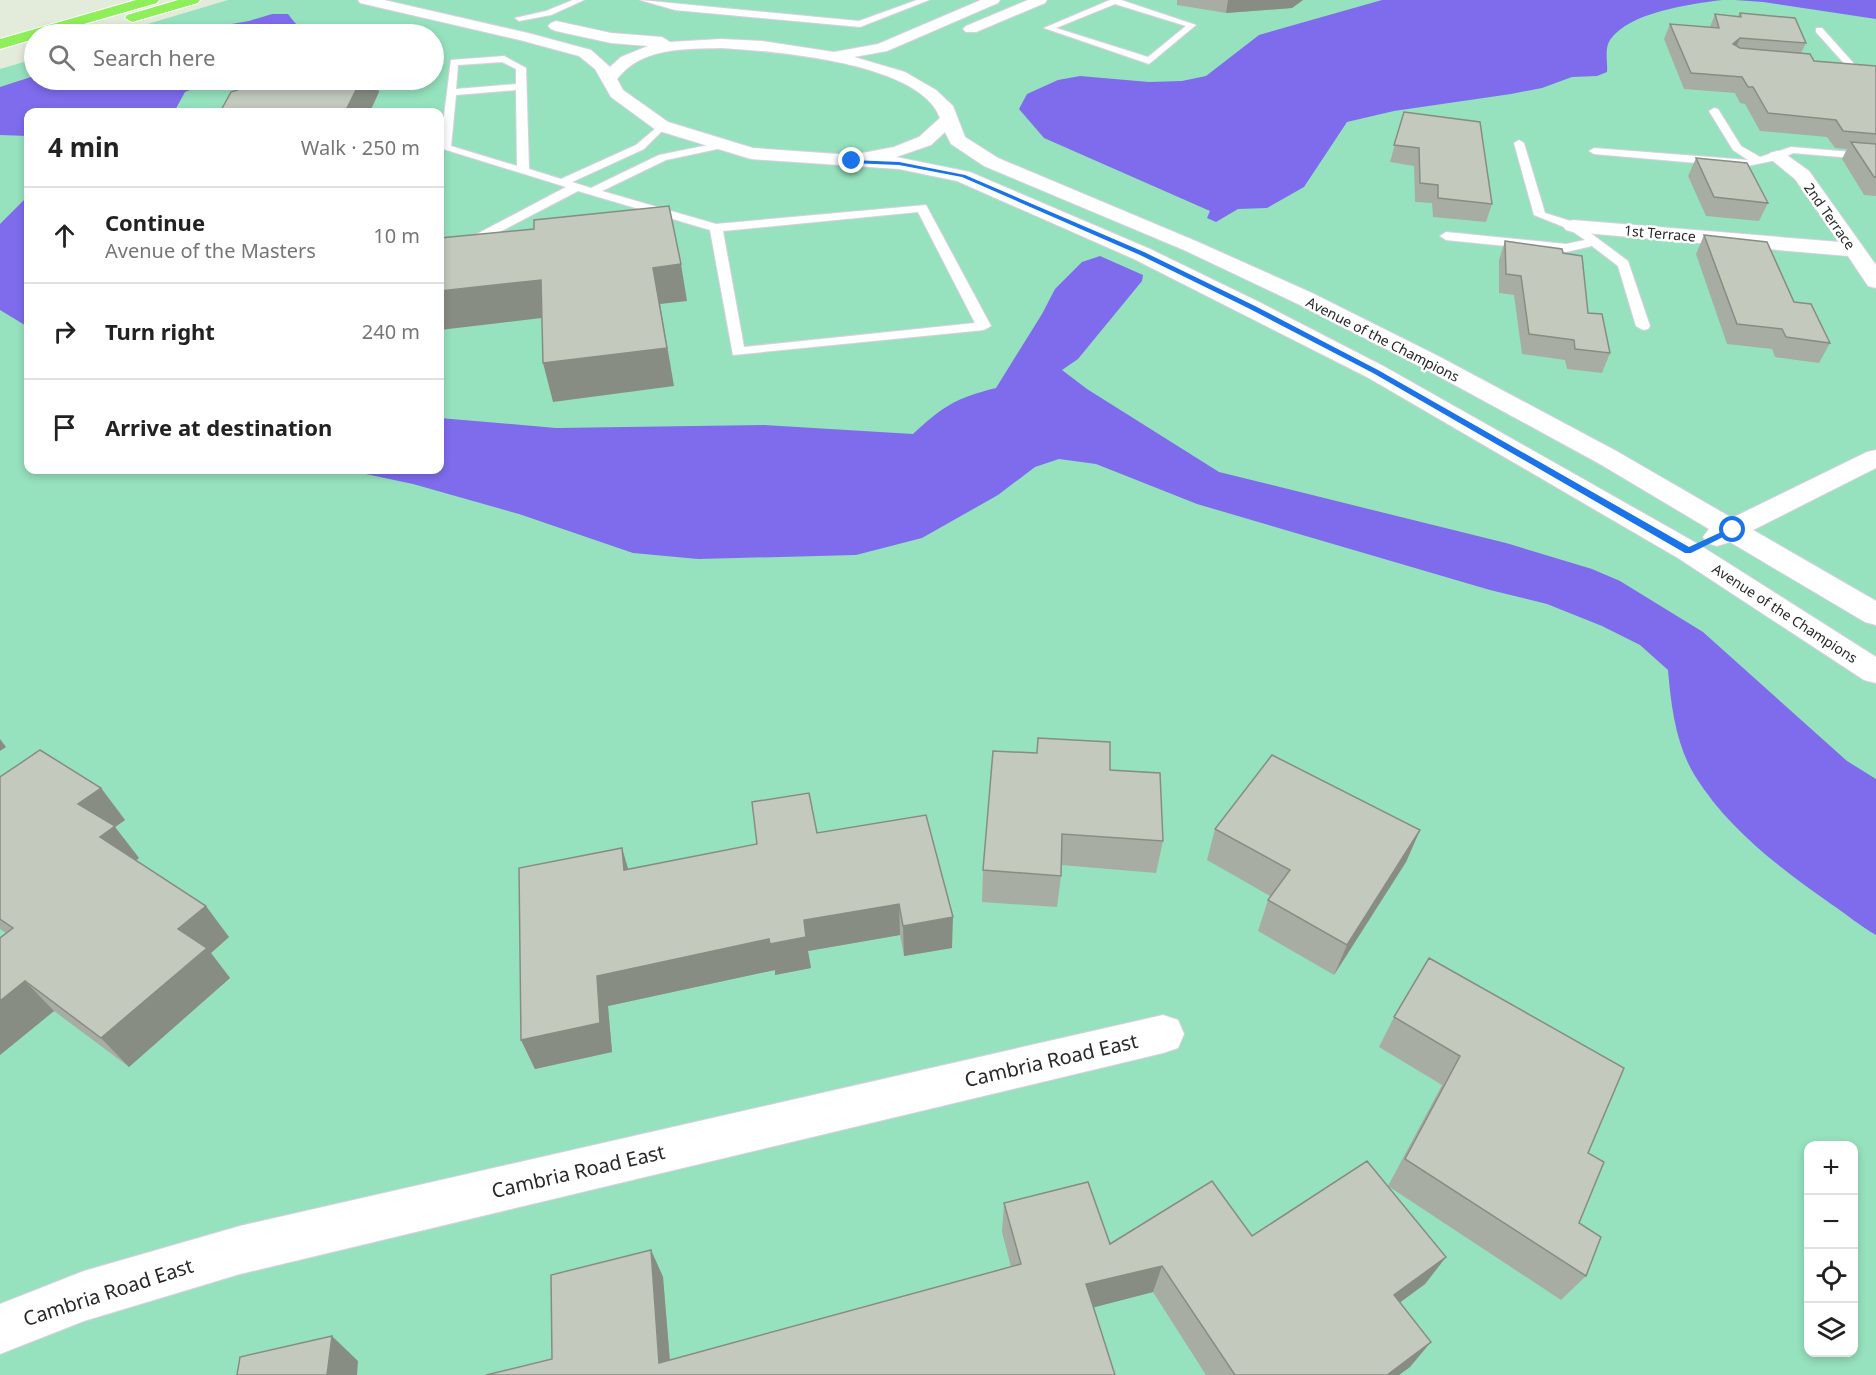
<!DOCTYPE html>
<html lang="en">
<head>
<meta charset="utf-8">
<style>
  :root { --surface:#fff; --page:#f2f2f2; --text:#222; --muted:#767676; --line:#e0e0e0 }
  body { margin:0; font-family:"Noto Sans",sans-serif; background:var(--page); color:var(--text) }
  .controls { position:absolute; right:18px; bottom:18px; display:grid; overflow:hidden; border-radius:12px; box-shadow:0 3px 9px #0003 }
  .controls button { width:54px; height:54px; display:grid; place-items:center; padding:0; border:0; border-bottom:2px solid var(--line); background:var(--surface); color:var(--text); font:30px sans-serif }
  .stop { position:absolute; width:18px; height:18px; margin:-14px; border:4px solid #1a73e8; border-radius:50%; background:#fff }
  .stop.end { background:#1a73e8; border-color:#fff; box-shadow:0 2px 6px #0008 }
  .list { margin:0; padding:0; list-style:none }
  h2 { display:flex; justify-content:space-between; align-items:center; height:78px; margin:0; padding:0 24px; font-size:26px }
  h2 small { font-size:20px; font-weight:400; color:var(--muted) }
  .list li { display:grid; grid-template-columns:39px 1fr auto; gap:18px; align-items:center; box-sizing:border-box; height:96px; padding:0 24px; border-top:2px solid var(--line) }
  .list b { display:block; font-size:22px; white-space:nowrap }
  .list p { margin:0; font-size:20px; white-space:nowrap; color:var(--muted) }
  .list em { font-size:20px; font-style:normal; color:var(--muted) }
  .icon { flex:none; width:33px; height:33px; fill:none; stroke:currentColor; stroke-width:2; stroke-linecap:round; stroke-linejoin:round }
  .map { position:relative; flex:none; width:1876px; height:1375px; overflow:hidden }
  .search { position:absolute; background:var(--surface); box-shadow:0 3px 9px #0003; left:24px; top:24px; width:420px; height:66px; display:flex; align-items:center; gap:15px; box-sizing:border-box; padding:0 21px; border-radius:33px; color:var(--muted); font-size:22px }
  .panel { position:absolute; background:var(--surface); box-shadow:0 3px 9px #0003; left:24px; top:108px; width:420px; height:366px; border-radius:12px }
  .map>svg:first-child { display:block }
  .green { fill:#96e2be; fill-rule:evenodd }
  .water { fill:#7f6ced }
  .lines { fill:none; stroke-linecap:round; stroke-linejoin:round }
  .lane-casing { stroke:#dccfe1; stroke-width:2 }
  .street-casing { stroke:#dccfe1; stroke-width:2 }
  .primary-casing { stroke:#fff; stroke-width:2 }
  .lane { fill:#fff; fill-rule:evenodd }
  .street { fill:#fff; fill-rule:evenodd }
  .primary { fill:#8fef5a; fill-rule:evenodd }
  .wall { fill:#a8ada3 }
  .shaded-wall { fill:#888d84 }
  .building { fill:#c3c9bd; stroke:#888d84; stroke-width:1.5 }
  .route { fill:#1a73e8 }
  .labels { text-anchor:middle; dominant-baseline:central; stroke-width:5; stroke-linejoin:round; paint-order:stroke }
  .far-street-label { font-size:14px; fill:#282828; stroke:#fff }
  .near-street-label { font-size:20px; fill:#282828; stroke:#fff }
</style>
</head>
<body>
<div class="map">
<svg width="1876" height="1375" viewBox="0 0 1876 1375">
  <rect width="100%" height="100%" fill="#e3ebda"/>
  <path class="green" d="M228,0H1876V1375H0V69L34,59V80H434V34H114ZM28,112H440V470H28ZM1808,1146H1854V1352H1808Z"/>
  <path class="water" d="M1382,0H1722C1691,4 1629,12 1610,40C1604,49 1608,62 1607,72L1597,76L1572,77L1542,88L1511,94L1394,111L1347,122L1304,187L1267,208L1238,209L1216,222L1207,218L1210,211L1044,138L1019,109L1027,94L1058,80L1080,76L1149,82L1182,81L1206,76L1259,35Z
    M1735,0H1876V19L1763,2Z
    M272,14H288C292,19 295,24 301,27C324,36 374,24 402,28L401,34H173L249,21Z
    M34,76V80H215L185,92L174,112H28V136L0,135V87Z
    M28,196V327L0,310V224Z
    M1100,256L1143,275L1142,281L1078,359L1062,370L1087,389L1219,472L1506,543L1592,569L1620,581L1703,632L1847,761L1876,779V935C1860,926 1846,914 1831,904C1781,869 1728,829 1695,776C1676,745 1671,706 1668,670L1640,645L1602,626L1547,604L1490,590L1197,504L1096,464L1059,459L1035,467L998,495L922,538L856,555L698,559L633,553L519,514L413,484L347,470H440V418L556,428L764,425L913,434C943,406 956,398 996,388L1042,314L1055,289L1082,262Z"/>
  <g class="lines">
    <defs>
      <path id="lane" d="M573,0H584L551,15L519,21L515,18L546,11Z
        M640,0L859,21L917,0H929L860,27L675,10Z
        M1110,0H1121L1196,25L1149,64L1044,28ZM1115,4L1186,26L1148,57L1056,28Z
        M1816,28H1822L1856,66V70H1850L1816,32Z
        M504,56L526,68L529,169L561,179L636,145L662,123L667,126L644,149L572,182L591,188L659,155L723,142L728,145L727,147L666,160L602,191L716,224L926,205L991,326L984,330L733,355L710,230L578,191L467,249L440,253V245L460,243L566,187L440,148L451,60ZM502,62L516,69V84L456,89L458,65ZM516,90L517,166L451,146L456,95ZM918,212L975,323L744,347L723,231Z
        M1714,108L1718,109L1741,146L1760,157L1791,147L1876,154V160L1793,153L1781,159L1743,167L1594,154L1589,151L1594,148L1748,160L1733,150L1709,111Z
        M1519,140L1524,143L1545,213L1577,223L1628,261L1650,326L1648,329L1643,330L1636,326L1618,266L1592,246L1566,252L1446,240L1440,236L1446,232L1566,244L1585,240L1569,229L1534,215L1514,143Z"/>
      <path id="street" d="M358,0H384L528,33L591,50L610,67L621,57L648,46L611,43L556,31L551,29L548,26L551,23L556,21L611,33L662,37L670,42L721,39L762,41L834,52L878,44L981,0H1000L998,3L887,51L854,57L905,72L936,90L953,106L965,137L998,158L1198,242L1312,293L1438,356L1618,452L1732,518L1867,452L1876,450V468L1753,530L1876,601V625L1865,622L1730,542L1717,546L1707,543L1703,537L1709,529L1600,464L1420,366L1296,303L1184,250L984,166L951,144L945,132L931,145L896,157L970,172L1150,249L1261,303L1385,367L1698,544L1876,657V683L1864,680L1678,558L1367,377L1134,259L957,181L899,169L751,159L656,130L611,97L595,69L579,56L520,40L360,3ZM721,48C772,51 920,62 940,118L919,137L894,147L852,155L753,148L668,122L623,90L617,79C642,47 684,49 721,48Z
        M1028,0H1047L1045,3L976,32H966L963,29L966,26Z
        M1777,151L1784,153L1809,171L1876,265V288L1868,286L1848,256L1573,232L1566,230L1563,226L1566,222L1573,220L1839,242L1795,179L1768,157L1770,153Z
        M1163,1015L1178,1020L1184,1034L1178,1048L1163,1053L240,1274L84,1321L0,1354V1304L84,1271L240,1226Z"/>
      <path id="primary" d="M136,0H159L157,3L49,34H34V39L0,49V39Z
        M178,0H200L198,3L132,22L125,18L127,15Z"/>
    </defs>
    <use href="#lane" class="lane-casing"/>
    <use href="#street" class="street-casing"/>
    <use href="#primary" class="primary-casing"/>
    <use href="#lane" class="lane"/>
    <use href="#street" class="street"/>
    <use href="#primary" class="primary"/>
  </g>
  <path class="wall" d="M1177,0H1303L1292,8L1226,13L1177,5Z
    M1740,13L1806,43L1801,53L1814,61L1876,66V196L1864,195L1842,159L1847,149L1835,148L1827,137L1760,131L1745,104L1740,103L1735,93L1684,89L1664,39L1670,24L1710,27L1715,14L1738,16Z
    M1404,112L1492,204L1486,222L1433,217L1432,203L1415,202L1414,166L1390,162Z
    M1696,158L1768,203L1759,221L1706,216L1688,176Z
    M1704,235L1794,302L1830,343L1819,363L1775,357L1772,349L1727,344L1696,254Z
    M1505,241L1563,253L1588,313L1610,353L1602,373L1567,369L1565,360L1522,354L1514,295L1499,293V260Z
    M1110,770L1163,841L1156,873L1061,865V876L1057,907L982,902L983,870Z
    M0,777L101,788L125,820L115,827L139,858L135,860L229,937L211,953L230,978L129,1067L54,1011L0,1055L6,933L0,929Z
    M1215,829L1420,830L1406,862L1334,975L1258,931L1268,900L1270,896L1207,860Z
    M817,833L952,948L904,956L900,935L808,951L811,968L775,975V970L608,1006L612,1052L535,1069L521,1040L622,848L628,869Z
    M1429,958L1588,1153L1579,1223L1586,1276L1561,1300L1388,1186L1442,1085L1379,1047L1394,1017Z
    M1004,1203L1110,1244L1252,1236L1446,1257L1425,1284L1400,1302L1410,1367L1399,1375H1206L1153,1292L1094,1307L1115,1375L552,1359L651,1250L663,1277L670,1360L1011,1267L1002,1232Z"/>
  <path class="shaded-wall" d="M1228,0H1303L1292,8L1226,13Z
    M1740,38L1733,54V44Z
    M361,80H375L379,92L370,112H345Z
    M681,264L687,301L660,304L674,386L553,402L543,363L653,268Z
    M541,280L550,317L440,330V291Z
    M0,739L6,747L0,751Z
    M101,788L125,820L115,827L139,858L125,869L100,837L78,804Z
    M1420,830L1406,862L1334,975L1347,945Z
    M622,848L631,879L624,870Z
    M899,904L900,935L808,951L811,968L775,975V970L608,1006L612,1052L535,1069L521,1040L597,976L804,920Z
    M206,906L229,937L211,953L230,978L129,1067L101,1038L178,929Z
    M953,917L952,948L904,956L903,926Z
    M25,981L54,1011L0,1055V1001Z
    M651,1250L663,1277L671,1375L659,1363Z
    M1446,1257L1425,1284L1375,1321L1394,1295Z
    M1162,1266L1153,1292L1080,1311L1086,1284Z
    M332,1336L358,1361L357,1375H327Z
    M1431,1342L1410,1367L1399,1375H1387Z"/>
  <path class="building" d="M1740,13L1795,18L1806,43L1740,38L1733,44L1740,48L1810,54L1814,61L1876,66V134L1843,131L1836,120L1768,113L1753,87H1748L1742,77L1691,73L1670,24L1719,28L1715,14L1741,17Z
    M268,80H361L345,112H216H220L231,92Z
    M1404,112L1480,122L1492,204L1438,198V185L1420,183L1419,148L1394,145Z
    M1851,142L1876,144V177H1874Z
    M1696,158L1747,163L1768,203L1714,197Z
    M669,206L681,264L653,268L667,348L543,363L541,280L440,291V238L534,229V220Z
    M1704,235L1767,242L1794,302L1811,304L1830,343L1786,337L1782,329L1737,324Z
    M1505,241L1562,249L1563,253L1582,256L1588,313L1602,314L1610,353L1575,349L1574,340L1529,334L1521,276L1506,274Z
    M1038,738L1110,742V770L1160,773L1163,841L1062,834L1061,876L983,870L993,751L1037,753Z
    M40,750L101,788L78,804L115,826L100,837L206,906L178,929L207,948L101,1038L25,981L0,1001V938L13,928L0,919V777Z
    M1272,755L1420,830L1347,945L1268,900L1290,870L1215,829Z
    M809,793L817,833L926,815L953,917L903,926L899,904L804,920L806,937L770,944L769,939L597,976L600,1023L521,1040L519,868L622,848L624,870L757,844L752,802Z
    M1429,958L1624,1068L1588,1153L1604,1162L1579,1223L1601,1237L1586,1276L1405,1159L1460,1056L1394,1017Z
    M1367,1161L1446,1257L1394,1295L1431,1342L1387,1375H1235L1162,1266L1086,1284L1115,1375H486L552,1359L551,1275L651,1250L659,1363L1021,1264L1004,1203L1088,1182L1110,1244L1212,1181L1252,1236Z
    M332,1336L327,1375H237L240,1357Z"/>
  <path class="route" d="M852,160L899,162L965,175L1144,252L1255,306L1378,370L1689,547L1730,528L1737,530L1691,553H1685L1373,373L1250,309L1140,255L962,177L899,165L850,163Z"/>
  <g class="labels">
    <g class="far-street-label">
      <text transform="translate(1830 216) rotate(55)">2nd Terrace</text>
      <text transform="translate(1660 233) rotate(5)">1st Terrace</text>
      <text transform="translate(1383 339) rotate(27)">Avenue of the Champions</text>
      <text transform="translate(1785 613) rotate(33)">Avenue of the Champions</text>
    </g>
    <g class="near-street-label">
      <text transform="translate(1051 1060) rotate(-13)">Cambria Road East</text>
      <text transform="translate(578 1171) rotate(-13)">Cambria Road East</text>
      <text transform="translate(108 1292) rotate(-18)">Cambria Road East</text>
    </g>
  </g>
</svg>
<div class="controls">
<button>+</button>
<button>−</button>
<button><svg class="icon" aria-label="locate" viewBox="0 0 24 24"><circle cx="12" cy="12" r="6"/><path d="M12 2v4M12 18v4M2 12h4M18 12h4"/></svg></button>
<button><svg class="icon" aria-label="layers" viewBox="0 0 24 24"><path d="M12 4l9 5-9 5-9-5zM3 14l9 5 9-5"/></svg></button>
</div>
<div class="stop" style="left:1733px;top:530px"></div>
<div class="stop end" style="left:852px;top:161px"></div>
<div class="search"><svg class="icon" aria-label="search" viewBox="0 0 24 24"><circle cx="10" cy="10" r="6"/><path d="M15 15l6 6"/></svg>Search here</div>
<section class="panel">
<h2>4 min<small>Walk · 250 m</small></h2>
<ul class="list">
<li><svg class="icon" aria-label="ahead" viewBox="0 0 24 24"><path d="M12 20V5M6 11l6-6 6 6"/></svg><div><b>Continue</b><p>Avenue of the Masters</p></div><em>10 m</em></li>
<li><svg class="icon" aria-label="right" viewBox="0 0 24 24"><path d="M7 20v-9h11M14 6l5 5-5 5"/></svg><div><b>Turn right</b></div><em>240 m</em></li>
<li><svg class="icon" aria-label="arrive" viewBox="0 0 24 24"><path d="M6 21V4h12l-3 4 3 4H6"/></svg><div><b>Arrive at destination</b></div></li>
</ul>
</section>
</div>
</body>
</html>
